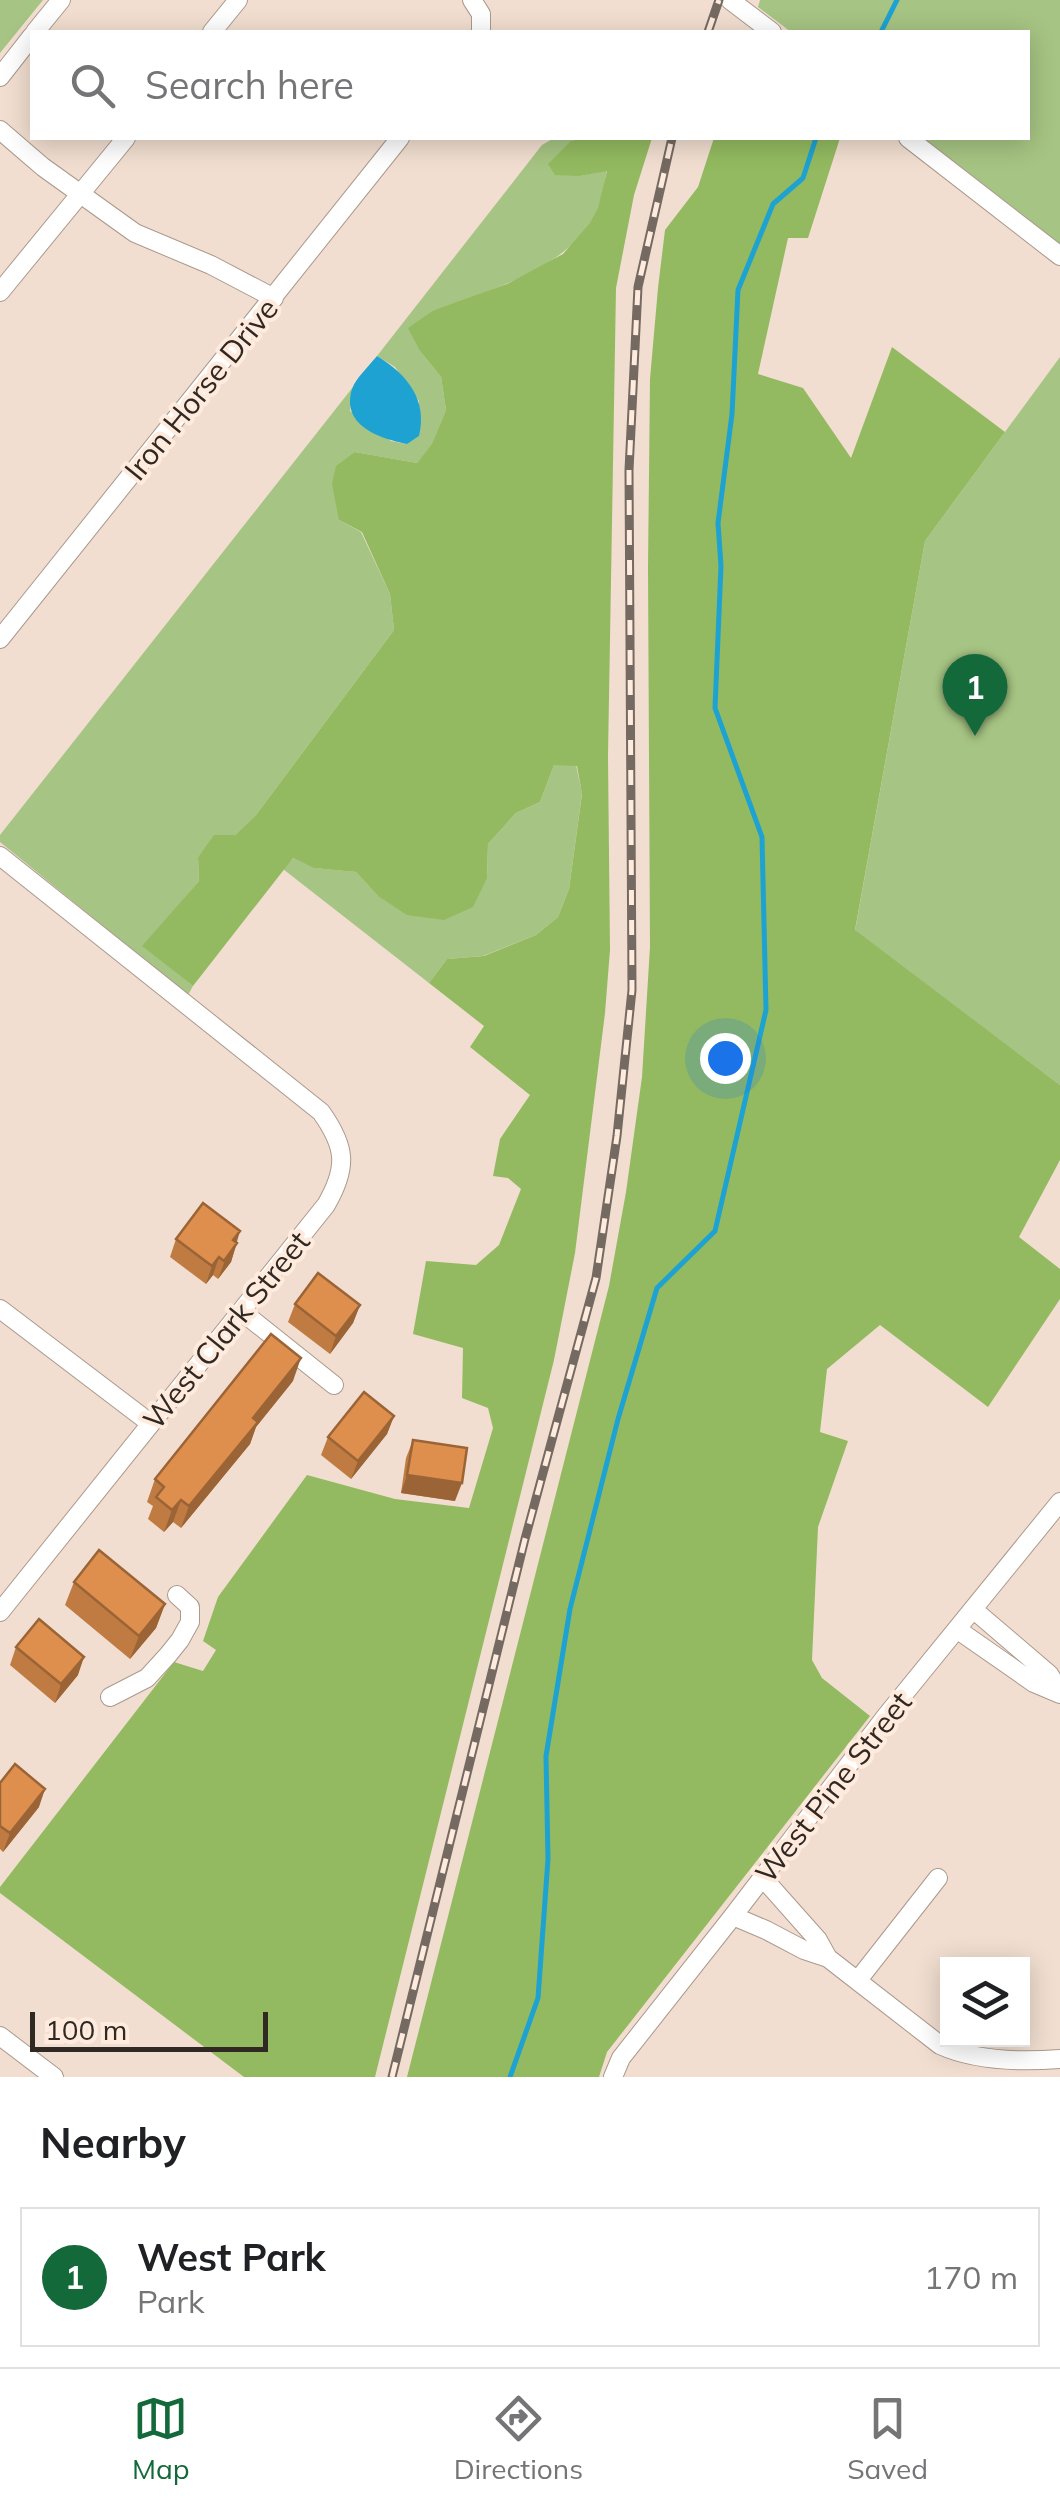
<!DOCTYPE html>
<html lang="en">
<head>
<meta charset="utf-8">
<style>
  :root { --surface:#fff; --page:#f6f6f6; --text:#202124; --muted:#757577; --line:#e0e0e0; --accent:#14693a }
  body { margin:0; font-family:Mulish,sans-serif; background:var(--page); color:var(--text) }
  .controls { position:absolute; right:30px; bottom:30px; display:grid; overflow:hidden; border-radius:0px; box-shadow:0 5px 25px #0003 }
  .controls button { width:90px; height:90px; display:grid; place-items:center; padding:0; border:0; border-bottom:2px solid var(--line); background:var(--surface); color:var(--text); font:50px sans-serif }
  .scale { position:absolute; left:30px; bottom:25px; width:238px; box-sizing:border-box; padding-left:10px; border:5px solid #302923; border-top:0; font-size:28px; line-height:35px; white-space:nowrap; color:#302923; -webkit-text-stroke:8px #ffebdd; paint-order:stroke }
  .you { position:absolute; left:725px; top:1058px; width:35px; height:35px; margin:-25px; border:8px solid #fff; border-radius:50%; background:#1a73e8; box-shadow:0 0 0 15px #1a73e833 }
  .badge { display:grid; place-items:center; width:65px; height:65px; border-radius:50%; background:var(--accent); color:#fff; font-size:32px; font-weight:700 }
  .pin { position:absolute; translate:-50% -82px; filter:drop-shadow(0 2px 5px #0008) }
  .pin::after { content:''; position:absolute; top:52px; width:35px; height:30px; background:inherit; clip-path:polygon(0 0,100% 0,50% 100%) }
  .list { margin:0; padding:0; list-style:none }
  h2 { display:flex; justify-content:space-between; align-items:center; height:130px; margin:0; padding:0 40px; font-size:42px }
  h2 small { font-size:32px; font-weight:400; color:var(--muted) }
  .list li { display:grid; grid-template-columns:65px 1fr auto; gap:30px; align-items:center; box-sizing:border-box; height:140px; margin:0 20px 20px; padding:0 20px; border:2px solid var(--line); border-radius:0px }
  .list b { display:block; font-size:38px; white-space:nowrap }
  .list p { margin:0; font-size:32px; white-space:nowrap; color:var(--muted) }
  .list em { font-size:32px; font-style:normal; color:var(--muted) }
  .icon { flex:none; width:55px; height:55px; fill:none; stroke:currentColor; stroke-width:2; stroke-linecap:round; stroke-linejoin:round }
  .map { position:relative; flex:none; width:1060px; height:2077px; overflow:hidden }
  .search { position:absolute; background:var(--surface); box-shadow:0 5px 25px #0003; left:30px; right:30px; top:30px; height:110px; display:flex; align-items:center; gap:25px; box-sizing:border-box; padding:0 35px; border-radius:0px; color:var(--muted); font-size:38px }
  .sheet { height:290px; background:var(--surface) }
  nav { display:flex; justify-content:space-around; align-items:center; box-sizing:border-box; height:140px; border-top:2px solid var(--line); background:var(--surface); font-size:28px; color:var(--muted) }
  nav a { display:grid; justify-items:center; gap:5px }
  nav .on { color:var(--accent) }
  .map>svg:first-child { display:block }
  .green { fill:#a6c483 }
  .forest { fill:#93ba60 }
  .water { fill:#1ea2d2 }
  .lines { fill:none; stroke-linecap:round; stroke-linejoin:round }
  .stream { stroke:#1ea2d2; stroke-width:5 }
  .minor-casing { stroke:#ab998c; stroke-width:20 }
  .minor { stroke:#fff; stroke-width:18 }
  .rail-casing { stroke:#756a61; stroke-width:9 }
  .rail { stroke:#ffebdd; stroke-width:5; stroke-dasharray:15; stroke-linecap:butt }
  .wall { fill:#bf7b42 }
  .shaded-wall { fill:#9b6436 }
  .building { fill:#de8f4d; stroke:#9b6436; stroke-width:2.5 }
  .labels { text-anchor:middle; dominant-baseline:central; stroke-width:8; stroke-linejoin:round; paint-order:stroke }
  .street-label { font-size:30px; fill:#302923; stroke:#ffebdd }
</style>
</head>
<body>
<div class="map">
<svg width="1060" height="2077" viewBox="0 0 1060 2077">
  <rect width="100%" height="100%" fill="#f1ded0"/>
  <path class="green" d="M0,0H43L0,53Z
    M760,0H1060V244L924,138H1028V32H791L758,7Z
    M554,138H580L571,141L580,176L607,170C604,182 603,197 598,209C574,267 488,291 434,310L420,351L441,377L446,410L432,445L417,463L355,452L339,520L361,532L390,594L394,630L256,815L235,835L214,836L198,857L199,881L143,946L193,986L188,995L0,842V835L353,387L350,411L391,441L406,444L419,436V401L395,367L377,356L542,145Z
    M1060,357V1085L855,931L925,541Z
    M554,765H576L582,793L569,889L558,917L536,935L483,956L447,959L429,983L283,869L293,858L315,868L356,872L378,896L487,878L488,844L516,813L540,802Z"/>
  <path class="forest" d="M580,138H652L634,195L616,288L608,756L610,950L605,1013L575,1253L554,1360L375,2077H244L0,1893V1887L174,1662L203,1671L216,1650L203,1641L218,1597L307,1475L395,1499L469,1508L493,1428L488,1408L462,1398L463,1348L413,1334L426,1261L476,1265L499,1245L521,1189L508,1178L493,1176L500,1139L530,1095L470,1047L484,1026L429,983L447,959L484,956L536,935L558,917L569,889L582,794L577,766L554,765L540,802L516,813L488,844L487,878L473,907L444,920L407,915L378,896L356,872L314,868L293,858L193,986L142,946L199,881L198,857L214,835H235L256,815L394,630L390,594L362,532L339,520L332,484L336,466L355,452L417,463L432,444L446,410L441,377L420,351L408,328L434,310L507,284L563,254L590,223L598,208L607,171L580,176L555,175L548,164L571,141Z
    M714,138H840L808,238H788L758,374L803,388L851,458L892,347L1005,432L925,541L855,930L1060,1085V1160L1019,1237L1060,1269V1299L988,1407L880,1325L827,1369L820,1432L848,1441L818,1527L812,1660L822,1678L870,1716L607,2052L599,2077H407L609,1286L626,1192L642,1077L650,947L648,568L650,379L658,288L665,230L698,187Z"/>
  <path class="water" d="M377,356C407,374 428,400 419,436L407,444C378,438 341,425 352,389C356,378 369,366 377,356Z"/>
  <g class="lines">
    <path class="stream" d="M881,32L897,0
      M510,2077L538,1998L548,1859L546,1756L570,1609L618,1419L657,1288L715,1231L766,1010L762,837L715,708L721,566L718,523L732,414L738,290L773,204L803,178L816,138"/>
    <defs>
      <path id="minor" d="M472,0L481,14V32
        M730,0L772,32
        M35,32L61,0
        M212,32L238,0
        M0,77L32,36
        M0,130L43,167L135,233L211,265L274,298
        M908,138L1060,256
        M0,292L126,138
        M0,639L400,138
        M0,856L321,1112C346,1147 348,1167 326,1205L0,1612
        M0,1309L150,1423
        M241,1311L334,1385
        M974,1610L1049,1674L1060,1691
        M958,1630L1034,1683L1060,1694
        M110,1697L147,1678L168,1655L180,1640L190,1622V1607L177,1595
        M762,1877L818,1940L828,1958
        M733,1916L766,1930L804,1950L828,1958L940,2045C975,2061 1021,2062 1060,2059
        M858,1980L938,1878
        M0,2036L54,2077
        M613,2077L621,2058L733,1916L886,1716L1060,1502"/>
    </defs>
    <use href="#minor" class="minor-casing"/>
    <use href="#minor" class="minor"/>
    <defs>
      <path id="rail" d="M708,32L719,0
        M392,2077L525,1539L596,1278L617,1136L632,990L629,470L638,287L672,138"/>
    </defs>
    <use href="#rail" class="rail-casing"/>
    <use href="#rail" class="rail"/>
  </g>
  <path class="wall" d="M176,1239L236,1242L237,1243L231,1262L218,1279L213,1275L206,1284L170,1257Z
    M295,1304L360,1305L353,1323L330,1354L288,1322Z
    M293,1381L256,1427L250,1444L181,1528L173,1522L164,1532L148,1519L153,1506L147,1502L155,1479Z
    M394,1416L387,1434L351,1479L321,1455L328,1437Z
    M413,1440L455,1501L401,1493L406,1458Z
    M74,1582L165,1604L156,1628L130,1659L65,1605Z
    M16,1647L78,1675L55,1703L10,1665Z
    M0,1783L39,1807L3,1852L0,1849Z"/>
  <path class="shaded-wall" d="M240,1231L231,1262L218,1279L233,1240Z
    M219,1257L213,1275L206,1284L212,1266Z
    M360,1305L353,1323L330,1354L336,1336Z
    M301,1358L293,1381L256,1427L250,1444L181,1528L189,1506L253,1418Z
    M394,1416L387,1434L351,1479L358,1461Z
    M407,1475L462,1483L455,1501L401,1493Z
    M181,1500L173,1522L164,1532L172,1510Z
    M165,1604L156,1628L130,1659L139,1636Z
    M84,1657L78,1675L55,1703L61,1684Z
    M45,1789L39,1807L3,1852L10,1833Z"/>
  <path class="building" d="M203,1203L240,1231L233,1240L237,1243L224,1261L219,1257L212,1266L176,1239Z
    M318,1273L360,1305L336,1336L295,1304Z
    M271,1334L301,1358L253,1418L258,1422L189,1506L181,1500L172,1510L156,1497L164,1487L155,1479Z
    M364,1392L394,1416L358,1461L328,1437Z
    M413,1440L467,1448L462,1483L407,1475Z
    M99,1550L165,1604L139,1636L74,1582Z
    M39,1619L84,1657L61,1684L16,1647Z
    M15,1764L45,1789L10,1833L0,1826V1783Z"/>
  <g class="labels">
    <g class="street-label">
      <text transform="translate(201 389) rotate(-51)">Iron Horse Drive</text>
      <text transform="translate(226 1330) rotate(-51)">West Clark Street</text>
      <text transform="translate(833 1787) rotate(-52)">West Pine Street</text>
    </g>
  </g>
</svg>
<div class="controls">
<button><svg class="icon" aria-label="layers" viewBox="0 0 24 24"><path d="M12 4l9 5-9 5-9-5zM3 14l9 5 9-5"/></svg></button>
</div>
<div class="scale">100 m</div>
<div class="you"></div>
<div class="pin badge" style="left:975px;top:736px">1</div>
<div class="search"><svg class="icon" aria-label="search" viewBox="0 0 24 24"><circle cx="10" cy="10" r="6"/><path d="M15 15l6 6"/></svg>Search here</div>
</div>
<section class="sheet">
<h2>Nearby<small></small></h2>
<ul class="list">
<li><span class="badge">1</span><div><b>West Park</b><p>Park</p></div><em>170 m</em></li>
</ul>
</section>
<nav>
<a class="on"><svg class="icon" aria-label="map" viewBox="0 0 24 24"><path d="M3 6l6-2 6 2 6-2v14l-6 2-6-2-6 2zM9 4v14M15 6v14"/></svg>Map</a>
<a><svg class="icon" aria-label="directions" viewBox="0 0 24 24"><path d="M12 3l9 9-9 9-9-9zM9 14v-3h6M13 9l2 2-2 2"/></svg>Directions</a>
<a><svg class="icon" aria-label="saved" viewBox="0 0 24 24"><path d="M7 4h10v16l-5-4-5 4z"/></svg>Saved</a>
</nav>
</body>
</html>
